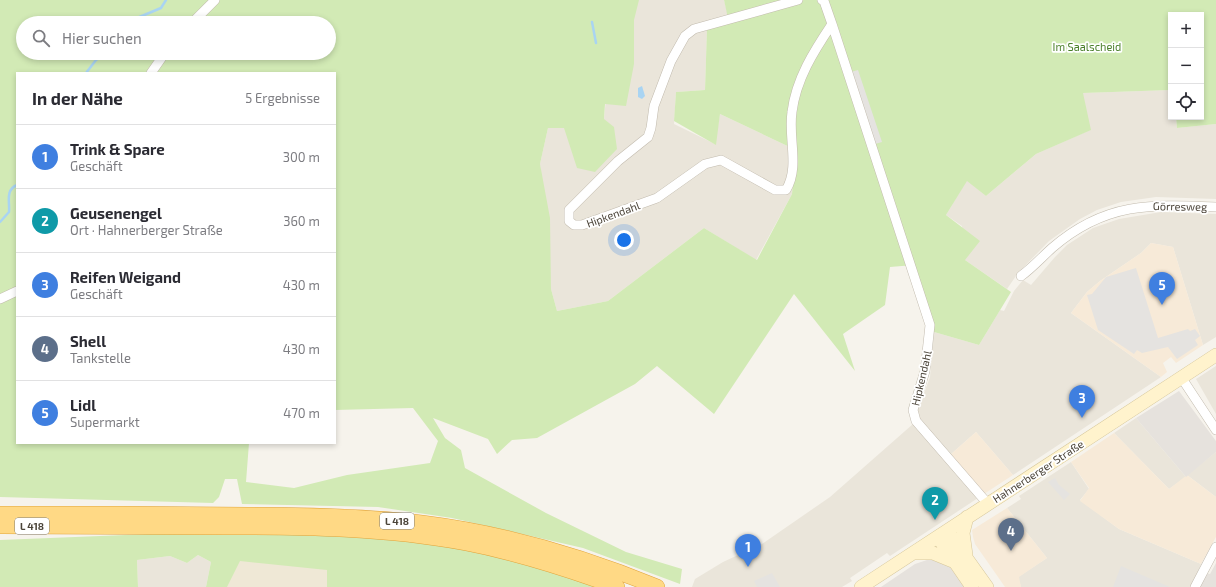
<!DOCTYPE html>
<html lang="de">
<head>
<meta charset="utf-8">
<style>
  :root { --surface:#fff; --page:#f7f7f7; --text:#2b2b33; --muted:#7c7c81; --line:#e1e1e2; --accent:#1a73e8 }
  body { margin:0; font-family:"Exo 2",sans-serif; background:var(--page); color:var(--text) }
  .controls { position:absolute; right:12px; top:12px; display:grid; overflow:hidden; border-radius:0px; box-shadow:0 2px 6px #0003 }
  .controls button { width:36px; height:36px; display:grid; place-items:center; padding:0; border:0; border-bottom:1px solid var(--line); background:var(--surface); color:var(--text); font:20px sans-serif }
  .you { position:absolute; left:624px; top:240px; width:14px; height:14px; margin:-10px; border:3px solid #fff; border-radius:50%; background:#1a73e8; box-shadow:0 0 0 6px #1a73e833 }
  .badge { display:grid; place-items:center; width:26px; height:26px; border-radius:50%; background:var(--accent); color:#fff; font-size:13px; font-weight:700 }
  .pin { position:absolute; translate:-50% -33px; filter:drop-shadow(0 1px 2px #0008) }
  .pin::after { content:''; position:absolute; top:21px; width:14px; height:12px; background:inherit; clip-path:polygon(0 0,100% 0,50% 100%) }
  .list { margin:0; padding:0; list-style:none }
  h2 { display:flex; justify-content:space-between; align-items:center; height:52px; margin:0; padding:0 16px; font-size:17px }
  h2 small { font-size:13px; font-weight:400; color:var(--muted) }
  .list li { display:grid; grid-template-columns:26px 1fr auto; gap:12px; align-items:center; box-sizing:border-box; height:64px; padding:0 16px; border-top:1px solid var(--line) }
  .list b { display:block; font-size:15px; white-space:nowrap }
  .list p { margin:0; font-size:13px; white-space:nowrap; color:var(--muted) }
  .list em { font-size:13px; font-style:normal; color:var(--muted) }
  .icon { flex:none; width:22px; height:22px; fill:none; stroke:currentColor; stroke-width:2; stroke-linecap:round; stroke-linejoin:round }
  .map { position:relative; flex:none; width:1216px; height:587px; overflow:hidden }
  .search { position:absolute; background:var(--surface); box-shadow:0 2px 6px #0003; left:16px; top:16px; width:320px; height:44px; display:flex; align-items:center; gap:10px; box-sizing:border-box; padding:0 14px; border-radius:22px; color:var(--muted); font-size:15px }
  .panel { position:absolute; background:var(--surface); box-shadow:0 2px 6px #0003; left:16px; top:72px; width:320px; height:372px; border-radius:0px }
  .map>svg:first-child { display:block }
  .residential { fill:#eae5da }
  .commercial { fill:#f7ead8 }
  .industrial { fill:#e6e2dd }
  .education { fill:#efe8d6 }
  .green { fill:#d2eab5; fill-rule:evenodd }
  .parking { fill:#e5e3e0 }
  .water { fill:#a9d4f2 }
  .lines { fill:none; stroke-linecap:round; stroke-linejoin:round }
  .stream { stroke:#a9d4f2; stroke-width:2.5 }
  .minor-casing { stroke:#c2bbae; stroke-width:10 }
  .secondary-casing { stroke:#d6c79b; stroke-width:14 }
  .trunk-casing { stroke:#e0a43c; stroke-width:16 }
  .minor { stroke:#fff; stroke-width:9 }
  .secondary { stroke:#fff3cd; stroke-width:13 }
  .trunk { stroke:#ffd985; stroke-width:15 }
  .labels { text-anchor:middle; dominant-baseline:central; stroke-width:3.5; stroke-linejoin:round; paint-order:stroke }
  .shield { fill:#fff; stroke:#817c74; stroke-width:1 }
  .shield-label { font-size:10px; font-weight:bold; fill:#4b4439 }
  .park-label { font-size:11px; fill:#4a7f2a; stroke:#fff }
  .street-label { font-size:11px; fill:#4b4439; stroke:#fff }
</style>
</head>
<body>
<div class="map">
<svg width="1216" height="587" viewBox="0 0 1216 587">
  <rect width="100%" height="100%" fill="#f6f3ec"/>
  <path class="residential" d="M633,0H724L730,23L707,29L705,90L676,92L674,124L715,144L720,114L796,150L792,194L756,260L704,228L608,301L557,311L551,289L540,164L548,128H564L604,119L606,98Z
    M1171,90V117H1176L1177,128L1216,124V199L1156,197L1121,202L1097,210L1080,219L1049,241L1018,273L1007,289L965,260L962,226L946,215L967,180L986,196L1036,154L1090,130L1082,93Z
    M1161,212L1216,214V337L1203,345L1173,247L1151,243L1141,253L1100,281L1087,292L1071,313L1161,377L1013,475L976,432L950,455L920,420L917,413L930,377L934,332L979,345L1000,310L1004,311L1014,291L1023,280L1031,285L1055,257L1067,245L1093,228L1119,219Z
    M1216,366V414L1196,379Z
    M1136,418L1186,477L1169,489L1114,433Z
    M913,424L978,498L890,556L887,553L850,578L852,581L842,587H692L695,579L723,562L762,544L830,497Z
    M1216,452V497L1187,475Z
    M1071,462L1089,489L1080,500L1119,529L1201,564L1192,587H1021L1018,577L1047,558L1007,508L1021,499L1019,496Z
    M198,555L211,562L206,587H138L137,560L170,556L187,563Z"/>
  <path class="commercial" d="M1151,243L1173,247L1203,345L1176,363L1171,357L1163,363L1167,372L1161,377L1071,313L1087,292L1100,281L1141,253Z
    M976,432L1013,475L984,494L950,455Z
    M1114,433L1169,489L1187,475L1216,497V537L1201,564L1119,529L1080,501L1089,488L1071,462Z
    M1007,508L1047,558L1019,577L1021,587H1005L975,544L973,537L972,530Z"/>
  <path class="industrial" d="M1179,391L1216,441V452L1186,477L1136,418Z
    M927,560H934L950,567L965,587H881L915,564Z
    M1216,563V587H1199L1205,573L1210,574Z"/>
  <path class="education" d="M233,544L566,587H223Z"/>
  <path class="green" d="M0,0H639L634,20V64L626,106L605,104L604,119L614,127L617,149L595,172L577,168L564,128H548L540,164L550,218L551,289L557,311L608,301L704,228L757,260L792,194L796,150L720,114L716,145L674,121L676,92L705,90L707,28L729,23L724,0H1216V124L1177,128L1176,117H1201V15H1171V90L1083,93L1091,130L1036,154L986,196L967,181L946,215L980,241L965,260L1011,292L979,345L934,332L914,265L890,267L885,305L843,334L855,371L794,294L714,414L657,366L635,384L537,438L512,440L497,454L488,439L433,418L445,438L461,450L465,468L546,513L626,552L682,569L680,584L583,548L452,518L378,507L242,504L237,479H225L219,497L213,503L0,497ZM23,23H329V53H23ZM17,73H335V410L413,408L438,441L430,463L347,475L294,488L246,482L249,443H17Z
    M225,531C317,533 409,536 499,557C532,565 565,577 598,587H327V570L240,561L227,587H206L211,562L198,555L187,563L170,556L137,560L138,587H0V540Z"/>
  <path class="parking" d="M858,70L882,142L875,144L851,72Z
    M1136,268L1158,338L1188,329L1190,331L1195,329L1200,336L1195,340L1198,345L1177,359L1168,347L1142,353L1137,350L1134,354L1098,330L1087,295L1092,294L1106,277Z
    M1055,478L1059,485L1070,494L1064,500L1048,482Z
    M1121,566L1170,587H1113Z
    M772,573L780,587H757L754,581Z"/>
  <path class="water" d="M642,86L645,96L642,99L638,97V88Z"/>
  <g class="lines">
    <path class="stream" d="M592,22L596,43
      M125,23L161,8L166,0
      M86,73L96,60L108,53
      M0,222L9,212C10,202 5,190 17,185"/>
    <defs>
      <path id="minor" d="M798,0L694,29L685,36L671,61L654,106L651,128L648,137L618,161L569,210V221L574,225H582L657,198L705,164L721,160L775,190H786C800,167 788,138 792,112C796,79 814,51 832,24L930,325L925,371L913,410L916,421L988,504
        M822,0L824,1L832,24
        M192,23L215,0
        M151,73L165,53
        M1021,276C1032,268 1042,257 1052,248C1105,202 1151,204 1216,207
        M0,299L17,291
        M1181,377L1216,430
        M1195,587L1216,547"/>
      <path id="secondary" d="M947,531L987,587
        M938,537L972,587
        M913,553H933L955,562
        M966,555L963,533L967,517
        M861,587L1216,355"/>
      <path id="trunk" d="M0,514C83,514 165,514 248,515C306,515 364,516 422,523C502,533 582,556 657,587
        M0,526C74,526 148,526 223,527C304,527 386,528 466,543C518,553 568,569 617,587"/>
    </defs>
    <use href="#minor" class="minor-casing"/>
    <use href="#secondary" class="secondary-casing"/>
    <use href="#trunk" class="trunk-casing"/>
    <use href="#minor" class="minor"/>
    <use href="#secondary" class="secondary"/>
    <use href="#trunk" class="trunk"/>
  </g>
  <g class="labels">
    <g class="shield">
      <rect x="380" y="513" width="34" height="16" rx="3"/>
      <rect x="15" y="518" width="34" height="16" rx="3"/>
    </g>
    <g class="shield-label">
      <text x="397" y="521">L 418</text>
      <text x="32" y="526">L 418</text>
    </g>
    <g class="park-label">
      <text x="1087" y="46">Im Saalscheid</text>
    </g>
    <g class="street-label">
      <text transform="translate(1180 206) rotate(1)">Görresweg</text>
      <text transform="translate(613 214) rotate(-20)">Hipkendahl</text>
      <text transform="translate(921 378) rotate(-77)">Hipkendahl</text>
      <text transform="translate(1038 471) rotate(-33)">Hahnerberger Straße</text>
    </g>
  </g>
</svg>
<div class="controls">
<button>+</button>
<button>−</button>
<button><svg class="icon" aria-label="locate" viewBox="0 0 24 24"><circle cx="12" cy="12" r="6"/><path d="M12 2v4M12 18v4M2 12h4M18 12h4"/></svg></button>
</div>
<div class="you"></div>
<div class="pin badge" style="left:748px;top:567px;background:#3f7fe0">1</div>
<div class="pin badge" style="left:935px;top:520px;background:#0f9aa8">2</div>
<div class="pin badge" style="left:1082px;top:418px;background:#3f7fe0">3</div>
<div class="pin badge" style="left:1011px;top:551px;background:#5c6f8a">4</div>
<div class="pin badge" style="left:1162px;top:305px;background:#3f7fe0">5</div>
<div class="search"><svg class="icon" aria-label="search" viewBox="0 0 24 24"><circle cx="10" cy="10" r="6"/><path d="M15 15l6 6"/></svg>Hier suchen</div>
<section class="panel">
<h2>In der Nähe<small>5 Ergebnisse</small></h2>
<ul class="list">
<li><span class="badge" style="background:#3f7fe0">1</span><div><b>Trink &amp; Spare</b><p>Geschäft</p></div><em>300 m</em></li>
<li><span class="badge" style="background:#0f9aa8">2</span><div><b>Geusenengel</b><p>Ort · Hahnerberger Straße</p></div><em>360 m</em></li>
<li><span class="badge" style="background:#3f7fe0">3</span><div><b>Reifen Weigand</b><p>Geschäft</p></div><em>430 m</em></li>
<li><span class="badge" style="background:#5c6f8a">4</span><div><b>Shell</b><p>Tankstelle</p></div><em>430 m</em></li>
<li><span class="badge" style="background:#3f7fe0">5</span><div><b>Lidl</b><p>Supermarkt</p></div><em>470 m</em></li>
</ul>
</section>
</div>
</body>
</html>
